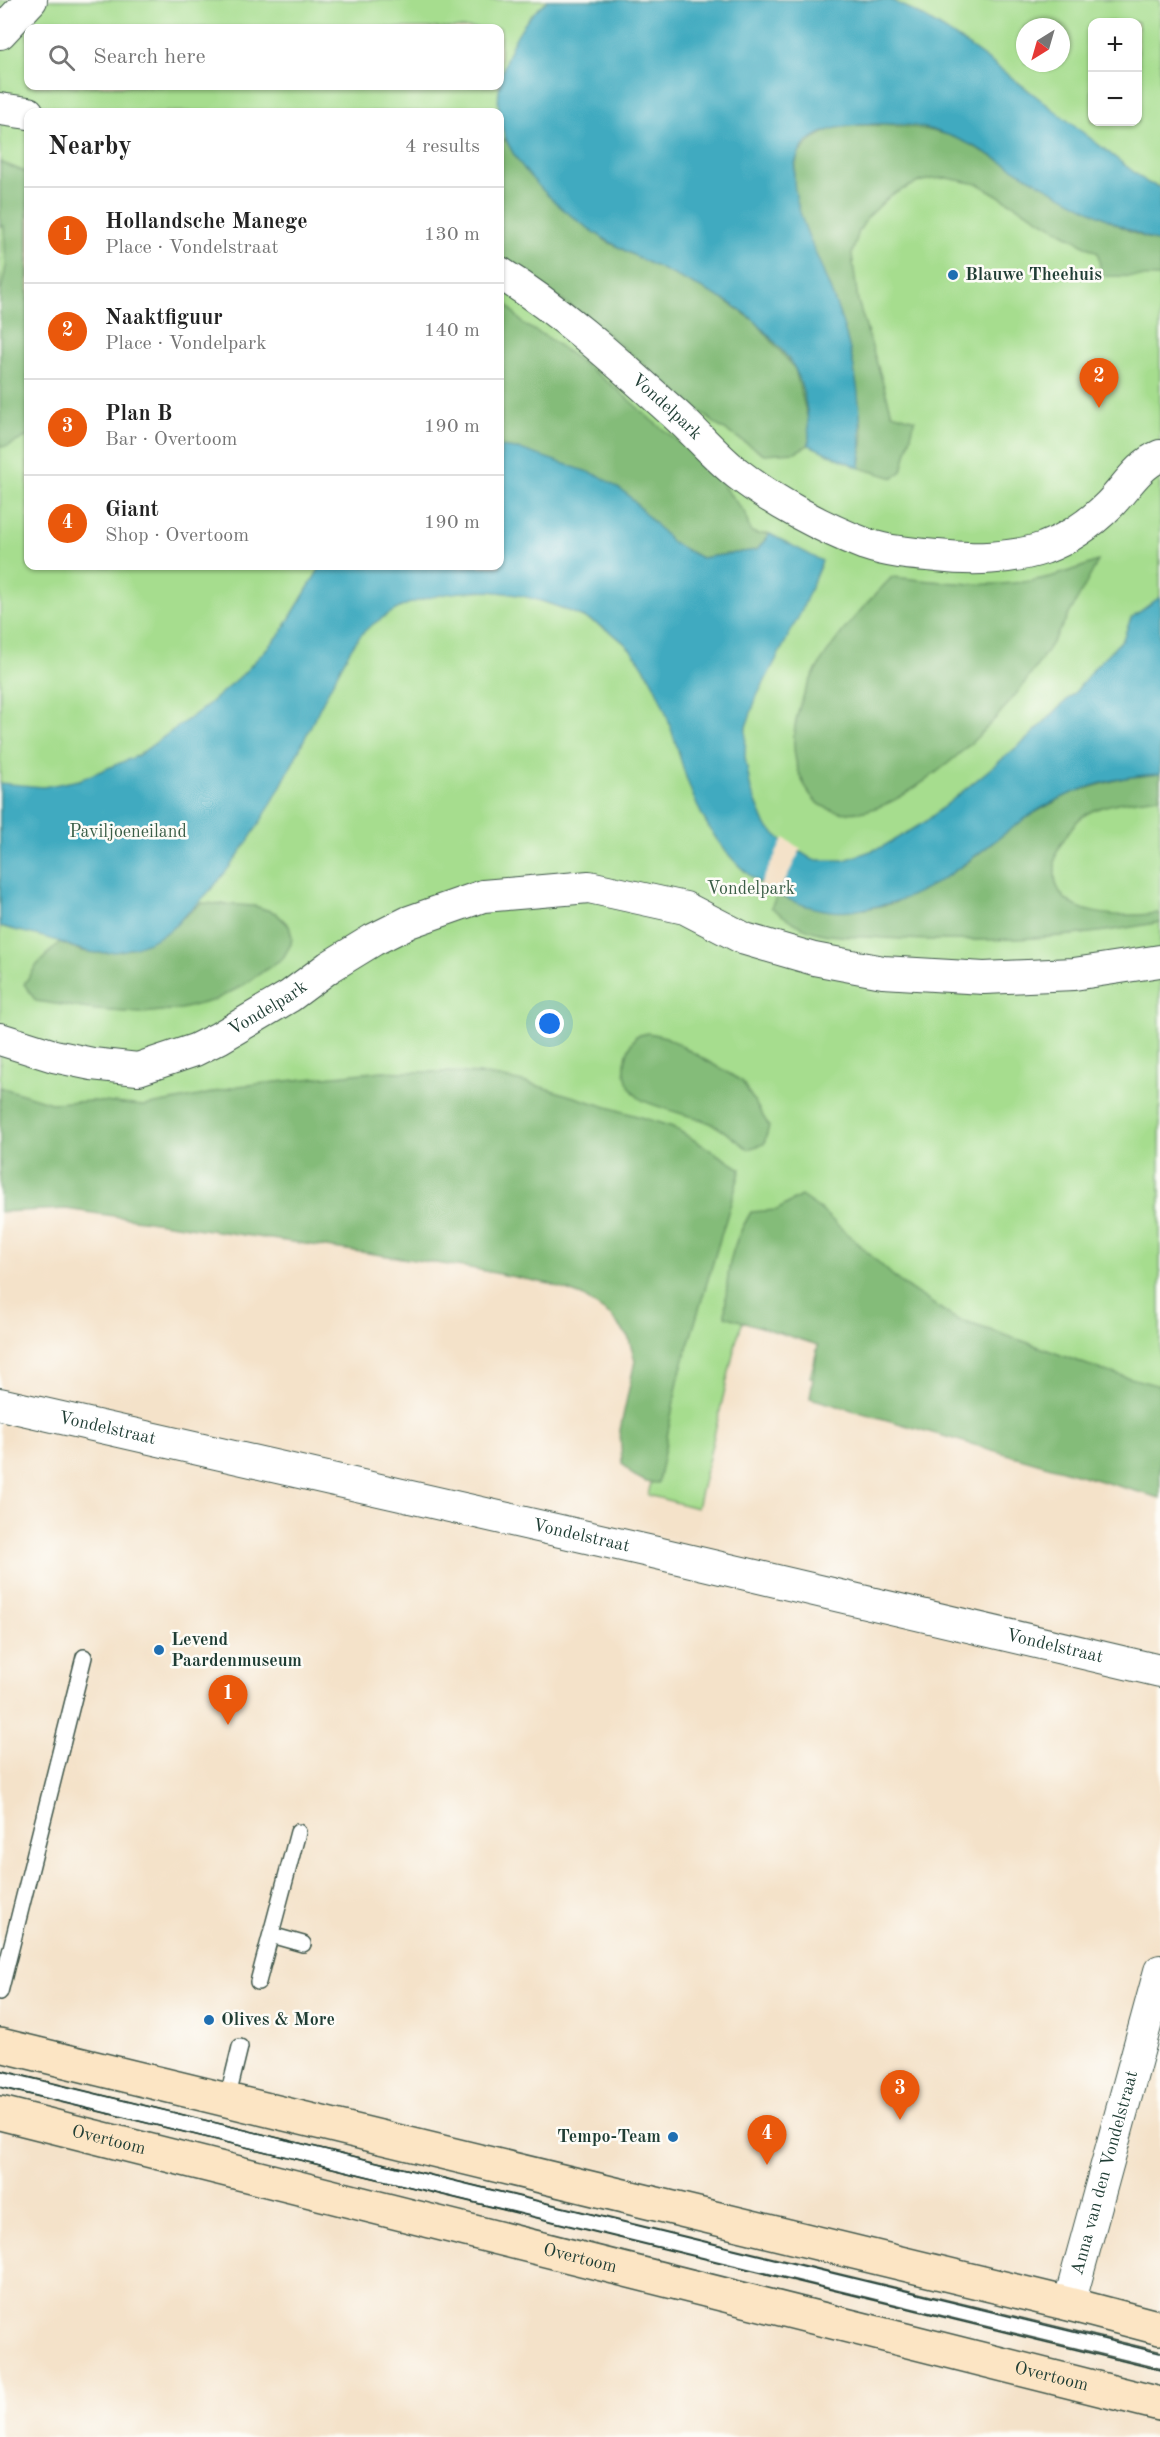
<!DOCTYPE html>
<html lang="en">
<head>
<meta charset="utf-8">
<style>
  :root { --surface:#fff; --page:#f2f2f2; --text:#222; --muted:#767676; --line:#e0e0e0; --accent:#ea580c }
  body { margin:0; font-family:"Old Standard TT",serif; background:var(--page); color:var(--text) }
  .controls { position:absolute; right:18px; top:18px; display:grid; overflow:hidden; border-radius:12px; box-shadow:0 2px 4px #0004 }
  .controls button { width:54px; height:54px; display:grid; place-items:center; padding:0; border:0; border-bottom:2px solid var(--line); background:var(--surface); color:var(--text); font:30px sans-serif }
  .compass { position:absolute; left:1016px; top:18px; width:54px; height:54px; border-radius:50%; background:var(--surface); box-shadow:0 2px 4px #0004; rotate:217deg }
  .you { position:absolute; left:550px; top:1024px; width:21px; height:21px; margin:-15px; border:4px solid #fff; border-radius:50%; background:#1a73e8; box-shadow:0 0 0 9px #1a73e833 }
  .badge { display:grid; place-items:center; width:39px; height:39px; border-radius:50%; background:var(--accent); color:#fff; font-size:20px; font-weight:700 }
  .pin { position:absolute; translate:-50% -50px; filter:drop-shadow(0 2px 3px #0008) }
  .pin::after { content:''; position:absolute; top:32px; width:21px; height:18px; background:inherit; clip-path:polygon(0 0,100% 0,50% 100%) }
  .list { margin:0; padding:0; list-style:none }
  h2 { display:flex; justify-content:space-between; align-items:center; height:78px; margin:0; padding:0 24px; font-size:26px }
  h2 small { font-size:20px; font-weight:400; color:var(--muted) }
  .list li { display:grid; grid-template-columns:39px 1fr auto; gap:18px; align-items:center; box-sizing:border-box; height:96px; padding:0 24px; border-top:2px solid var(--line) }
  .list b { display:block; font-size:22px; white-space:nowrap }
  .list p { margin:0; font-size:20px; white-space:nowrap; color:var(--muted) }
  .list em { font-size:20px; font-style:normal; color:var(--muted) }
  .icon { flex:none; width:33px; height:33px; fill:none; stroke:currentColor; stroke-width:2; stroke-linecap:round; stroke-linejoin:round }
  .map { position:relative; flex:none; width:1160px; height:2437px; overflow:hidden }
  .search { position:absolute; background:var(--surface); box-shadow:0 2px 4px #0004; left:24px; top:24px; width:480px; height:66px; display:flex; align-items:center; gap:15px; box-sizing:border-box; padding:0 21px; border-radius:12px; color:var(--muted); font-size:22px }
  .panel { position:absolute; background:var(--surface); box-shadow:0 2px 4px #0004; left:24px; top:108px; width:480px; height:462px; border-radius:12px }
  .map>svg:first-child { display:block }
  .green { fill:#a6dd8e; stroke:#628d61; stroke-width:1.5; fill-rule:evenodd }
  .forest { fill:#84bc79; stroke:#527c56; stroke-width:1.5 }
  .water { fill:#40aac0; stroke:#30747a; stroke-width:1.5 }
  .pier { fill:#f4e2c9 }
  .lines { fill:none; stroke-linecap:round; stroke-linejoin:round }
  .lane-casing { stroke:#3f564a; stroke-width:18 }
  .street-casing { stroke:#3f564a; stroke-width:34 }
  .secondary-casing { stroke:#3f564a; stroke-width:36 }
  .lane { stroke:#fff; stroke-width:15 }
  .street { stroke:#fff; stroke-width:32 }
  .secondary { stroke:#fce5c4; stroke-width:33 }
  .tram { stroke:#1f3d34; stroke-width:1.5 }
  .poi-dot { fill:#1f6fb2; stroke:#fdfcf7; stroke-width:2 }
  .labels { text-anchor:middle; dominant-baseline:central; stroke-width:5; stroke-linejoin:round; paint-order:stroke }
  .poi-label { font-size:18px; font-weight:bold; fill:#1f3d34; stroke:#fdfcf7; text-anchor:start }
  .street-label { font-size:18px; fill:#1f3d34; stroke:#fdfcf7 }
  .park-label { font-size:18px; fill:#3a5d46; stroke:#fdfcf7 }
</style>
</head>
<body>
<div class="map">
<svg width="1160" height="2437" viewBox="0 0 1160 2437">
  <rect width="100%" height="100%" fill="#fdfcf7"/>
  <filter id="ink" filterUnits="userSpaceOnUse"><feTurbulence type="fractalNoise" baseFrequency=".0167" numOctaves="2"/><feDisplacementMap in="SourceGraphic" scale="12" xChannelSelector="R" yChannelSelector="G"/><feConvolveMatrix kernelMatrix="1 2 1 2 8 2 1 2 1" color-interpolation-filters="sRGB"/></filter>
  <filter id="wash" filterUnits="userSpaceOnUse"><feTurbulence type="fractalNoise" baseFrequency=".008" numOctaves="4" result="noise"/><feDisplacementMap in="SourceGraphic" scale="24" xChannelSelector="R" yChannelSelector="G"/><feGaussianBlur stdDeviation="1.35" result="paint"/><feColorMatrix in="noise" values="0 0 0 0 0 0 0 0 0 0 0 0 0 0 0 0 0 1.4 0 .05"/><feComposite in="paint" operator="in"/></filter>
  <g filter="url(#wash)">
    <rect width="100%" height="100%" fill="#f4e2c9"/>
    <path class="green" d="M0,0H1160V1468L810,1377L825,1320L750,1301L737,1338L697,1508L648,1495L684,1343L638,1296L0,1122ZM1092,22H1138V122H1092ZM1025,27H1061V63H1025ZM28,28H500V86H28ZM28,112H500V566H28Z"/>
    <path class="forest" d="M853,125C891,125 924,126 960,139L1133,233L1160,243V277L1104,276L1101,274L1098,253L978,184L947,178L932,179L919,182L891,195L867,218L859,231L852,254L858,301L892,413L915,420L902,471L894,478L860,468L863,433L847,338L834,299L804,230L796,204L793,177L798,154L813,139L830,129Z
      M505,139L518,161L606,241L718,296L756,322L795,369L809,423V445L795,452L764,454L718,426L583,314L500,261V142Z
      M0,162L28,173V436L8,446L0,447V296L6,266L4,226H0Z
      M500,296L524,325L547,337L617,389L651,420L702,460L745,513L750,531L757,534H770L757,550L701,558L673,543L649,520L523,450L500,447Z
      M1098,561C1054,646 1011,717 933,775C913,789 893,804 869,810C847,816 822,813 809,793C760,716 841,629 892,577C942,582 996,590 1045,578C1063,574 1081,567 1098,561Z
      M1160,774V797C1137,800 1109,802 1088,813C1076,819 1068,833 1061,844C1055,853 1055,859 1055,870C1052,921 1127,917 1159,913L1160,922C1070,940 974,943 882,938C862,936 839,938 819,933C801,929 785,918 771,907L778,894L793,901L834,911L865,909L894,903L964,865L1023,819L1073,792L1124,778Z
      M201,903L255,906L276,913L289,926L292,937L291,944L283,958L240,987L215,1000L181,1009L142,1013L96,1010L36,1001L24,984L37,965L60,942L81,951L100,953L129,949L164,933Z
      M648,1033L666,1037L742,1081L769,1126L764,1144L748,1149C736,1140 723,1129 710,1123C695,1116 648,1106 639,1098C619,1080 622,1056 636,1036Z
      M383,1071C410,1073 437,1071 463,1073C489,1074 513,1079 538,1086L673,1127L741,1169L679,1376L658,1483L646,1482L633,1475L622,1463L620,1430L635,1361L628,1336L611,1316L582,1296L550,1284L470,1268L66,1209L0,1212V1087L51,1103L94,1101L144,1106L199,1096L238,1086Z
      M801,1196L820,1209L901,1283L956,1319L1026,1342L1101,1370L1160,1386V1498L810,1398L818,1345L725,1316C727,1273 728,1250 751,1212L777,1210Z"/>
    <path class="water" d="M548,0H891C944,25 989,60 1036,96C1073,125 1111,154 1148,183L1160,187V243C1114,225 1070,200 1026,176C998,160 973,143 942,133C912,122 874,122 843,127C762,139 801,219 821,266C830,290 841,314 847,338C859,381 863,424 860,468L809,445C809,420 806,392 795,369C787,353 770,337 758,324C735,302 704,290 676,276C619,250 564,220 525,170C504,144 494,115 500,84C506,50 520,21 548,0Z
      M500,447L523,450L600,476L627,494L673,543L701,558L757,550L770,534L822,561L800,614L757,696L746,727L745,757L751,790L766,826L783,841L813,860H845L882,847L925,822L1028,738L1076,691L1096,666L1123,639L1131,618L1160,597V774C1119,776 1078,787 1042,808C986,841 944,893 878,906C863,909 846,913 831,911C757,901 709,846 686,777C672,734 662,685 631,650C610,626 574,612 544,602C500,587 451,588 408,604C397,608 377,621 368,628C354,640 343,663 334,680C312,721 294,764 271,804C249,842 219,886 186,914C182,917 179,922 176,925C156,943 122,954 97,953C82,952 73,947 60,942C40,935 20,932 0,926V783L43,787L79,780L137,756L205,707L243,674L281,633L321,566H500Z"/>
    <path class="pier" d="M784,838L801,849L777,896L759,887Z"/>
  </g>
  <g filter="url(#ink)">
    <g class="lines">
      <defs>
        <path id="lane" d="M271,1935L303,1944
          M258,1982L298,1832
          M0,1992L84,1657
          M0,2079L1160,2360
          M227,2100L240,2047"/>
        <g id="street">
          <path d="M0,33L31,0"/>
          <path d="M0,109L28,113"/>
          <path id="s1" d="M500,273C564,313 619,364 676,415C697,434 716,457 738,474C774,502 823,528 865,544C888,552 913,554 937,556C971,560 1012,559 1044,548C1068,539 1091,523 1109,505C1125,489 1138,465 1160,456"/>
          <path id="s2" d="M0,1039L54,1056L92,1064L138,1069L195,1050L219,1038L290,996L329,967L373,940L409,922L483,896L589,887L685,908L745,939L814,959L883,972L984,978L1028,976L1074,974L1160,961"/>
          <path id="s3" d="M0,1404L657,1553L1160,1671"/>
          <path id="s4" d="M1069,2304L1160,1971"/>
        </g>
        <g id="secondary">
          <path d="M0,2045L1069,2304L1160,2328"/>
          <path id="s5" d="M0,2113L1160,2404"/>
        </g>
      </defs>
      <use href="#lane" class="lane-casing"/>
      <use href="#street" class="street-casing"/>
      <use href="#secondary" class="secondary-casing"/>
      <use href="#lane" class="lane"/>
      <use href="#street" class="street"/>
      <use href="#secondary" class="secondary"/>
      <path class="tram" d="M0,2070L1160,2353
        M0,2087L1160,2370"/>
    </g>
  </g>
  <g class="poi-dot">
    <circle cx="953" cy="275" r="6"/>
    <circle cx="159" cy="1650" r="6"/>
    <circle cx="209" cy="2020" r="6"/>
    <circle cx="673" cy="2137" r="6"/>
  </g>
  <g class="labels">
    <g class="poi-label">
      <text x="965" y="275">Blauwe Theehuis</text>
      <text x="171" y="1640">Levend<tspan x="171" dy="21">Paardenmuseum</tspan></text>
      <text x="221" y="2020">Olives &amp; More</text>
      <text x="661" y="2137" text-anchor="end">Tempo-Team</text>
    </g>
    <g class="street-label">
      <text stroke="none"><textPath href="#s1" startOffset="214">Vondelpark</textPath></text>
      <text stroke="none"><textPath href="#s2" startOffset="286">Vondelpark</textPath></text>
      <text stroke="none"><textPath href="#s3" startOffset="110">Vondelstraat</textPath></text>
      <text stroke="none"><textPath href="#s3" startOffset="596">Vondelstraat</textPath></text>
      <text stroke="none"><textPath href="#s3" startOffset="1082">Vondelstraat</textPath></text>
      <text stroke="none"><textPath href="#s5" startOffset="112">Overtoom</textPath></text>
      <text stroke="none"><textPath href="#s4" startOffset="136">Anna van den Vondelstraat</textPath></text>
      <text stroke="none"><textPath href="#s5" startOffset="598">Overtoom</textPath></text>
      <text stroke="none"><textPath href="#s5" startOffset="1084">Overtoom</textPath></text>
    </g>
    <g class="park-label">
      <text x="128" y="832">Paviljoeneiland</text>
      <text x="751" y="889">Vondelpark</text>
    </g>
  </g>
</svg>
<div class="controls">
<button>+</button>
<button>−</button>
</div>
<svg class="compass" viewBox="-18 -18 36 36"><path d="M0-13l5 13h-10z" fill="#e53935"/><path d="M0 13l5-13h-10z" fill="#767676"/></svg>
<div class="you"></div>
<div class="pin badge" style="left:228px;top:1725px">1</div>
<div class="pin badge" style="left:1099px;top:408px">2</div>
<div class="pin badge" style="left:900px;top:2120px">3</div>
<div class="pin badge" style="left:767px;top:2165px">4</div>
<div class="search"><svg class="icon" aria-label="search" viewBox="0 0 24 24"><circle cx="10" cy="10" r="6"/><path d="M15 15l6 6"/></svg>Search here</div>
<section class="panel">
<h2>Nearby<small>4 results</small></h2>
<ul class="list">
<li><span class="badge">1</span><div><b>Hollandsche Manege</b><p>Place · Vondelstraat</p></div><em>130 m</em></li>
<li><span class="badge">2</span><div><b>Naaktfiguur</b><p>Place · Vondelpark</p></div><em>140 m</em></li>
<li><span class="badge">3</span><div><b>Plan B</b><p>Bar · Overtoom</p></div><em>190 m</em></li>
<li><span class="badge">4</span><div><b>Giant</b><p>Shop · Overtoom</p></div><em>190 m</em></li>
</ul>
</section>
</div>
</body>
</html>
